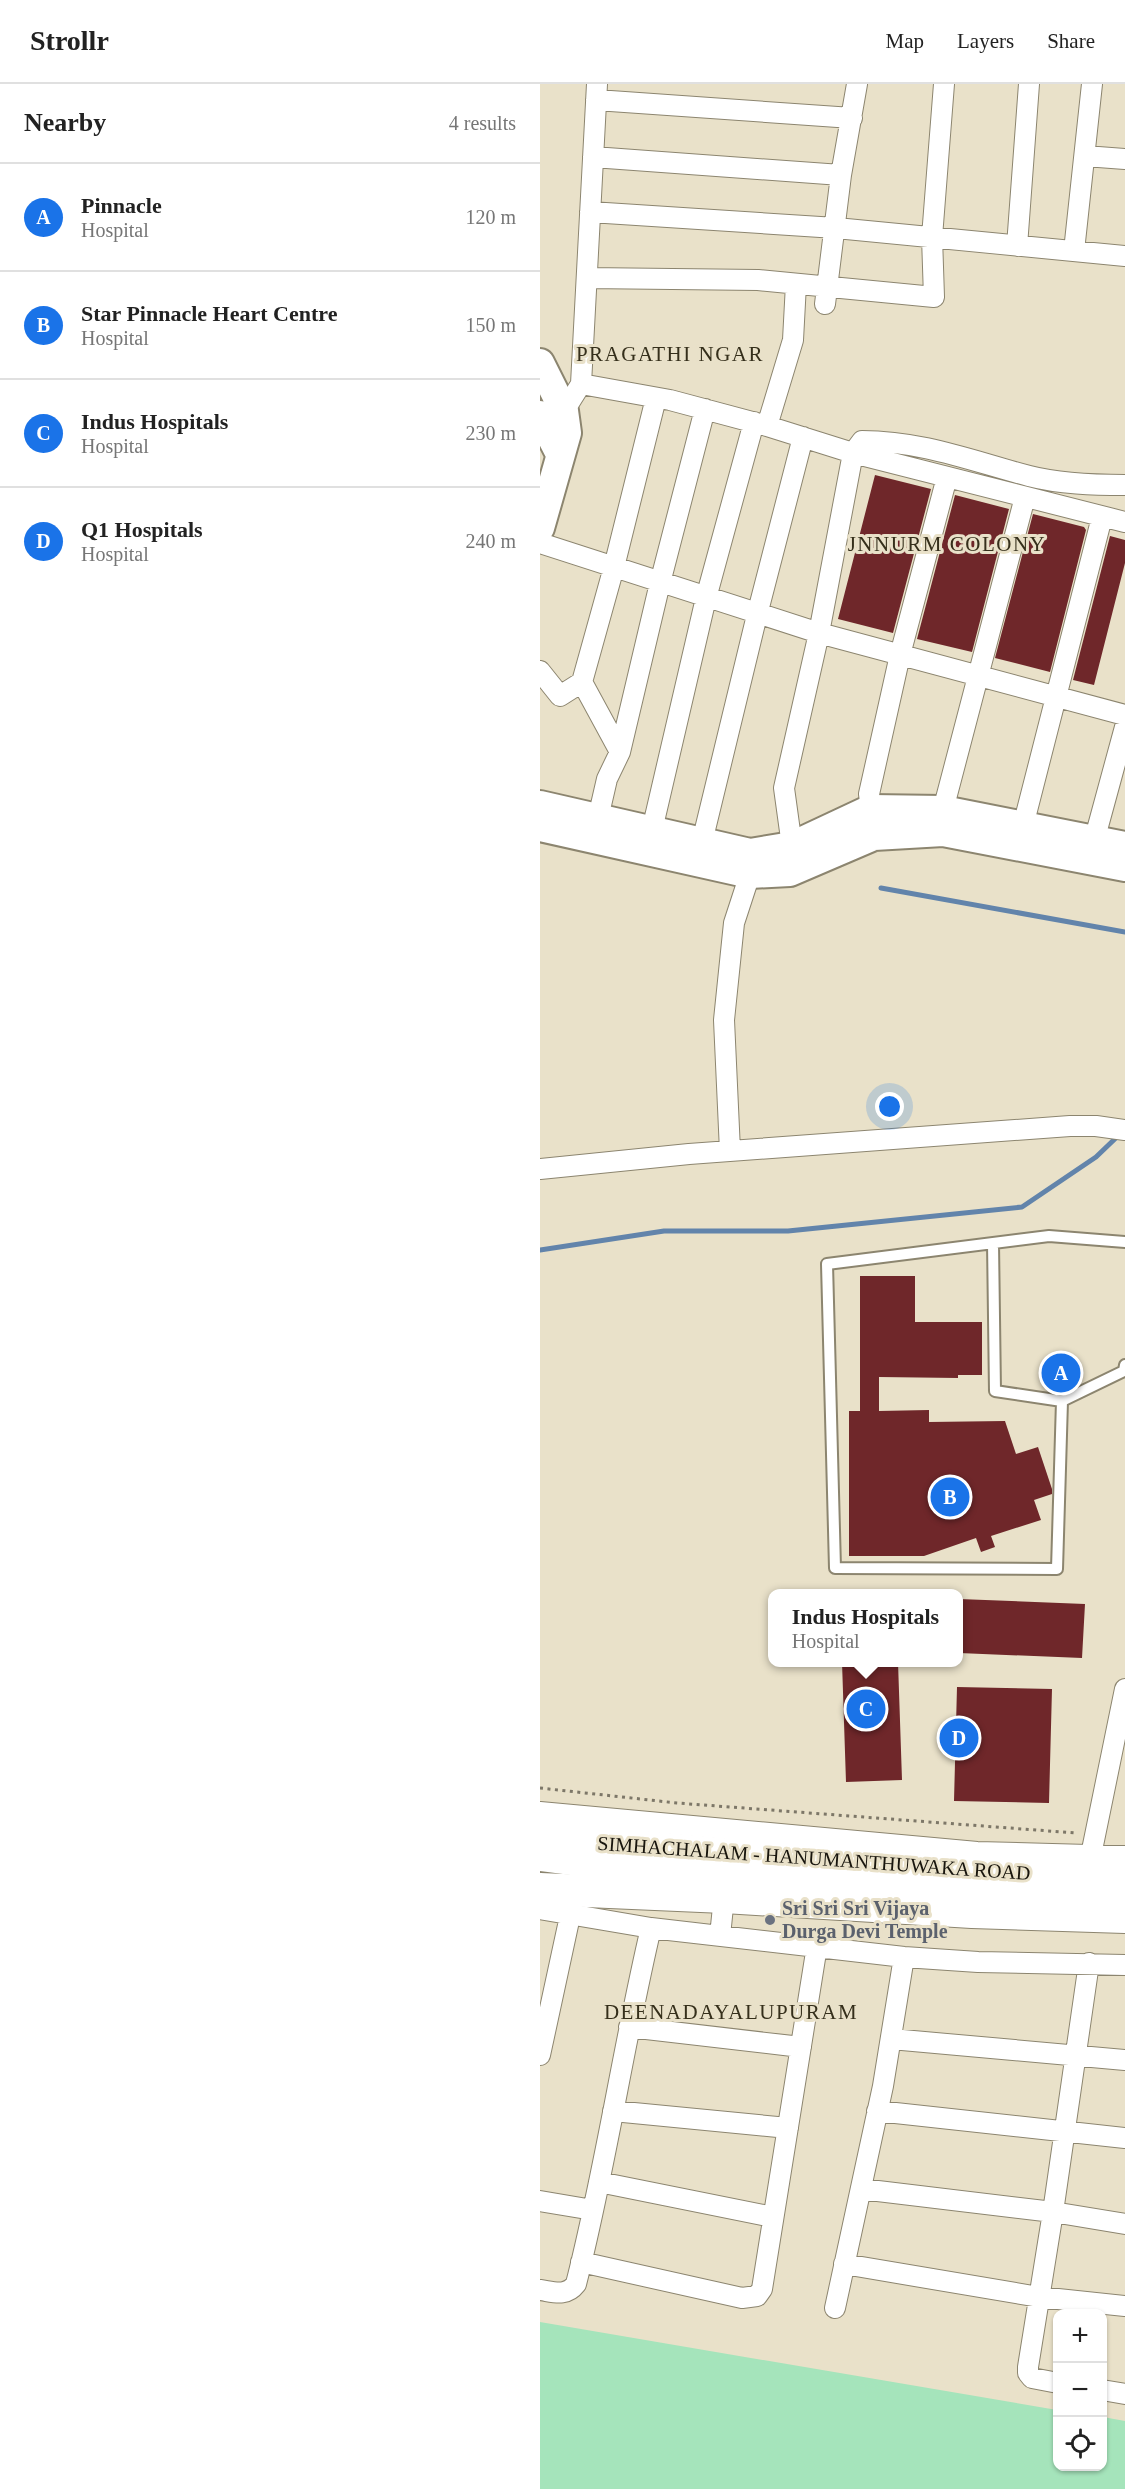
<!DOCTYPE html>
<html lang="en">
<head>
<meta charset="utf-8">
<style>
  :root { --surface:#fff; --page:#f2f2f2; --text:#222; --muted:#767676; --line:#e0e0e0; --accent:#1a73e8 }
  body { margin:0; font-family:"Times New Roman",serif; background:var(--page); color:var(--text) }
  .controls { position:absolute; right:18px; bottom:18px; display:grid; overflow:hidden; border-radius:12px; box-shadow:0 2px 4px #0004 }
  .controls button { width:54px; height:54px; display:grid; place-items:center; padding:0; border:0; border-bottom:2px solid var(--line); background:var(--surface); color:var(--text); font:30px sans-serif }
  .you { position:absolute; left:350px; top:1023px; width:21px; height:21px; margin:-15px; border:4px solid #fff; border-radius:50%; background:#1a73e8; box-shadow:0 0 0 9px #1a73e833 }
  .badge { display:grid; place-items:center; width:39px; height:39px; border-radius:50%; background:var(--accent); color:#fff; font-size:20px; font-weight:700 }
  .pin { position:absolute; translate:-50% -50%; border:3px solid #fff; box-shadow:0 2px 6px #0006 }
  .popup { position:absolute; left:228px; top:1505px; width:195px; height:78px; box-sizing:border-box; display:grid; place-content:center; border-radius:12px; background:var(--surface); filter:drop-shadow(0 2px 4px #0005); font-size:20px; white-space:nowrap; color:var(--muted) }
  .popup b { font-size:22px; color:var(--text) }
  .popup::after { content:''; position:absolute; left:50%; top:100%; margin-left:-12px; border:12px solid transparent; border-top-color:var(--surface) }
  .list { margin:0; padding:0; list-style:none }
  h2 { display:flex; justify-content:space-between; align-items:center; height:78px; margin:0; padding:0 24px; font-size:26px }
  h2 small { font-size:20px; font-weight:400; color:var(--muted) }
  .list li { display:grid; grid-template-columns:39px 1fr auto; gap:18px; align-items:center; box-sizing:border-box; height:108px; padding:0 24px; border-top:2px solid var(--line) }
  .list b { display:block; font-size:22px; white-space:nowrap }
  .list p { margin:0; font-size:20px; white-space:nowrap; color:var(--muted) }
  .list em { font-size:20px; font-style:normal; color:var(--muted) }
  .icon { flex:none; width:33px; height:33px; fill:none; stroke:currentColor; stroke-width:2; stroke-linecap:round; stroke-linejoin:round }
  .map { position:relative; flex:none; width:585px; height:2405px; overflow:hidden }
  header { display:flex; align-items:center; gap:36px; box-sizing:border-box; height:84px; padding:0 30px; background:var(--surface); border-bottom:2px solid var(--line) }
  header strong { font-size:28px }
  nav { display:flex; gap:33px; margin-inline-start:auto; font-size:21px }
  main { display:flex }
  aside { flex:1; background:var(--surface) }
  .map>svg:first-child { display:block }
  .green { fill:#a5e4bb }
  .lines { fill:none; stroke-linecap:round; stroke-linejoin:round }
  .stream { stroke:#6284ab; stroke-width:5 }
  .building { fill:#6f272a }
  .lane-casing { stroke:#8c856f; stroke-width:14 }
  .street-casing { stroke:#8c856f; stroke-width:22 }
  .secondary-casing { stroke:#8c856f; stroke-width:32 }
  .primary-casing { stroke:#8c856f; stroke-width:34 }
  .path { stroke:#7d7768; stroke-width:3; stroke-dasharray:3 4.5; stroke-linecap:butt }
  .lane { stroke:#fff; stroke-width:10 }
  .street { stroke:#fff; stroke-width:20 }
  .secondary { stroke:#fff; stroke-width:28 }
  .primary { stroke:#fff; stroke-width:32 }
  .worship-dot { fill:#6b7280; stroke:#e9e1c9; stroke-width:2 }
  .labels { text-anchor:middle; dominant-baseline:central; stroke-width:6; stroke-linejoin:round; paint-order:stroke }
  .street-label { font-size:20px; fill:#18150d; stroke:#e9e1c9 }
  .worship-label { font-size:20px; font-weight:bold; fill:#5b616d; stroke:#e9e1c9; text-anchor:start }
  .neighbourhood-label { font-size:21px; letter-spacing:1.5px; fill:#352f1b; stroke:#e9e1c9 }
</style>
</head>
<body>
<header>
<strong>Strollr</strong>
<nav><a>Map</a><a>Layers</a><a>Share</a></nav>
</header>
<main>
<aside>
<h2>Nearby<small>4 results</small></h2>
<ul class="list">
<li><span class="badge">A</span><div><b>Pinnacle</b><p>Hospital</p></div><em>120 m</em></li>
<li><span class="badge">B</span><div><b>Star Pinnacle Heart Centre</b><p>Hospital</p></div><em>150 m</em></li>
<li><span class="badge">C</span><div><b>Indus Hospitals</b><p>Hospital</p></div><em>230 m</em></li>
<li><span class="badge">D</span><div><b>Q1 Hospitals</b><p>Hospital</p></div><em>240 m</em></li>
</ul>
</aside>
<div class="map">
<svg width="585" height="2405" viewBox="0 0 585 2405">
  <rect width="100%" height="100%" fill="#e9e1c9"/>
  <path class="green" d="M0,2238L517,2326L518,2382H562L563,2333L585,2337V2405H0Z"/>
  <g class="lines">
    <path class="stream" d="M341,804L585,848
      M0,1166L124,1147H248L482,1123L556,1073L580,1050"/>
  </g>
  <path class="building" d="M335,391L391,405L353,549L298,535Z
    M415,411L469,425L432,568L377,555Z
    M493,430L544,443L546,446L510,588L455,574Z
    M570,452L585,456V479L554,601L533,596Z
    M320,1192H375V1238H442V1291H418V1294L339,1293V1327L389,1326V1338L465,1337L476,1370L498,1363L512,1405V1410L494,1416L501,1436L451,1452L455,1463L441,1468L436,1454L384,1472H309V1327H320Z
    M419,1515L545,1520L542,1574L419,1569Z
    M302,1578H358L362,1696L306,1698Z
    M417,1603L512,1605L509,1719L414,1717Z"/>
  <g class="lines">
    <defs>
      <path id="lane" d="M585,1158L509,1152L287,1180L295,1484L517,1485L522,1317L584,1287L585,1281
        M453,1159L455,1307L522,1317"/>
      <path id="street" d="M56,16L312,34
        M545,72L585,75
        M53,73L301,91
        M50,128L296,144L585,172
        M477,162L489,0
        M534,167L552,0
        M47,194L218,196L394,213L392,153L404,0
        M285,220L301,91L317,0
        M41,300L130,316L227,342L313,369L585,438
        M24,327L41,300L57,0
        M227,342L253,256L256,200
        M0,459L279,549L585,631
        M0,587L20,612L42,598L74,483L116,314
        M42,598L80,668
        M331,725L329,710L360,571L407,393
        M403,726L485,413
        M58,734L67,695L80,668L120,499L165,325
        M483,742L562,433
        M112,746L166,514L214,338
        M554,757L585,643
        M162,758L217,531L263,353
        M252,762L244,704L279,549L313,369L322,357C382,357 432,377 489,392C520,400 553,401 585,401
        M190,1067L184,936L194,839L210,790
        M0,1085L149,1070L530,1042H556L585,1046
        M0,1728L437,1768L585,1772
        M551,1771L585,1605
        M0,1825L111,1844L364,1873L438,1878L585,1881
        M180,1852L184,1813
        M89,1943L261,1963
        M351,1955L585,1976
        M0,1971L30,1832
        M73,2027L248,2044
        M337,2027L585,2054
        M59,2098L233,2133
        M321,2105L513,2128L585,2140
        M0,2117L53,2126
        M41,2178L202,2214L217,2212L222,2205L277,1862
        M304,2180L499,2213L585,2222
        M0,2206C14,2208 26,2213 36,2200C66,2083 83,1962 111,1844
        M295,2224L343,2002L364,1873
        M518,2299L492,2294L488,2289V2283L513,2128L549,1879
        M562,2306L585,2310"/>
      <path id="secondary" d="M0,279L24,327L27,349L0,444
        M0,331L20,370
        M0,721L210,769L252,762L331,725L403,726L585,762
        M0,743L210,790L250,788L334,752L403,748L585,783
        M0,1773L55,1780L429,1811L585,1817"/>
      <path id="primary" d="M0,1752C195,1774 389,1787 585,1795
        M0,1805L184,1813L432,1828L585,1833"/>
    </defs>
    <use href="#lane" class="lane-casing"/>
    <use href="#street" class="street-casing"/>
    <use href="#secondary" class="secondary-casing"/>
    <use href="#primary" class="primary-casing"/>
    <path class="path" d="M0,1704L137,1719L536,1749"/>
    <use href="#lane" class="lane"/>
    <use href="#street" class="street"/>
    <use href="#secondary" class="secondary"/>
    <use href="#primary" class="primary"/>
  </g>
  <circle class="worship-dot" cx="230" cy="1836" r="6"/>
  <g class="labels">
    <g class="street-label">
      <text transform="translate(274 1774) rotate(4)">SIMHACHALAM - HANUMANTHUWAKA ROAD</text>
    </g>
    <g class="worship-label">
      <text x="242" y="1824">Sri Sri Sri Vijaya<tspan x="242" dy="23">Durga Devi Temple</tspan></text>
    </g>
    <g class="neighbourhood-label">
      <text x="130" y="270">PRAGATHI NGAR</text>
      <text x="407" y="460">JNNURM COLONY</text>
      <text x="191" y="1928">DEENADAYALUPURAM</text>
    </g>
  </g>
</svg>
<div class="controls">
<button>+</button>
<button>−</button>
<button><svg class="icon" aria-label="locate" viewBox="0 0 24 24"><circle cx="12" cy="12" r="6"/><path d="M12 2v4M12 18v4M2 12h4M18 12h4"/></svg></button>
</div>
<div class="you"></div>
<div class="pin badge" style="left:521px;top:1289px">A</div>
<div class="pin badge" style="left:410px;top:1413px">B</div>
<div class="pin badge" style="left:326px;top:1625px">C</div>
<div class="popup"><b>Indus Hospitals</b>Hospital</div>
<div class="pin badge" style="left:419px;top:1654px">D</div>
</div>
</main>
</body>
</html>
